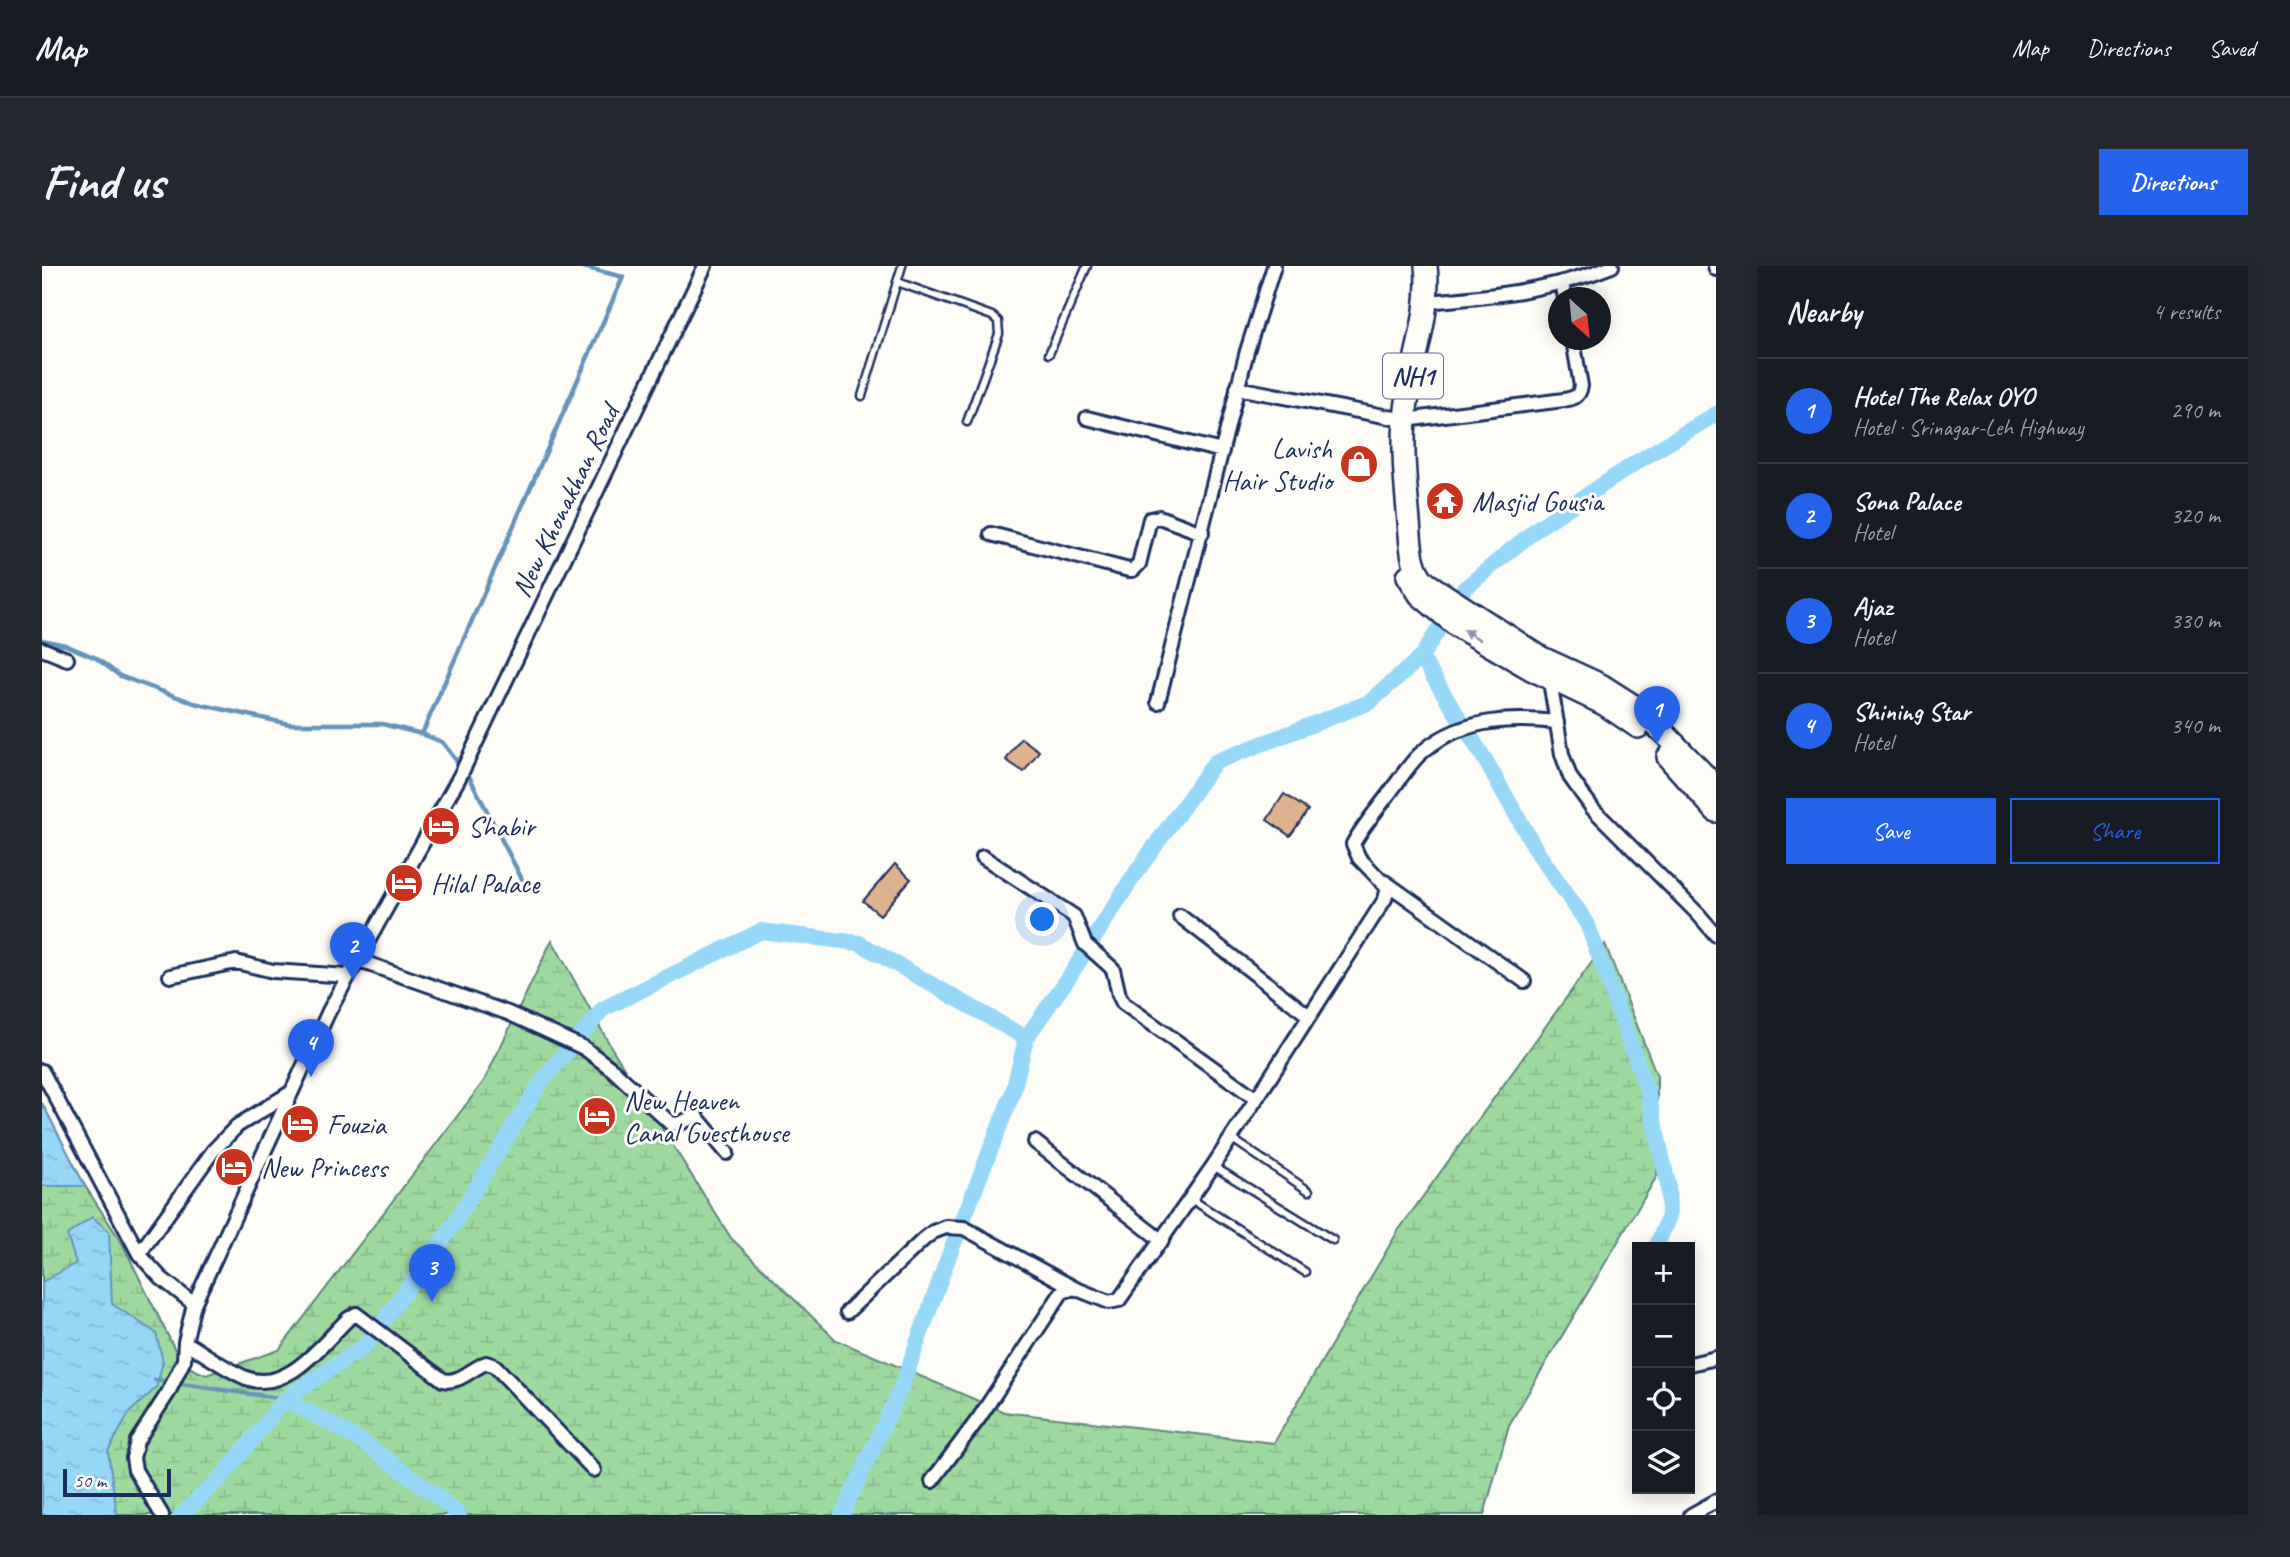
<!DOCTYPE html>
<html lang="en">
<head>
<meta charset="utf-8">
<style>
  :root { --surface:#171b24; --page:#242831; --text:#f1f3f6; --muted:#9ea1a6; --line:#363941; --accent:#2563eb }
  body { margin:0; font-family:Caveat,sans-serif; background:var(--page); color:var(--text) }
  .controls { position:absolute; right:21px; bottom:21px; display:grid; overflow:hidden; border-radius:0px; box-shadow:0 4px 18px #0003 }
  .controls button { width:63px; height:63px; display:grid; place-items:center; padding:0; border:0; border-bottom:2px solid var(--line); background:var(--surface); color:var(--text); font:35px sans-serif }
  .compass { position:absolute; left:1506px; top:21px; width:63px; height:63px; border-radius:50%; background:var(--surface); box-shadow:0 4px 18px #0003; rotate:153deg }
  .scale { position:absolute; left:21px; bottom:18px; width:108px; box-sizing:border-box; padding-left:7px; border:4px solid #1b2f5e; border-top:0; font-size:19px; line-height:24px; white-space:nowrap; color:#1b2f5e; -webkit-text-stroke:5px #fdfcf7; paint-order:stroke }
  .you { position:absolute; left:1001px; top:654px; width:24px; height:24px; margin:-18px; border:5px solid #fff; border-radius:50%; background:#1a73e8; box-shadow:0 0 0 10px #1a73e833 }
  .badge { display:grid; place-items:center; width:46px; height:46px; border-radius:50%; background:var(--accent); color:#fff; font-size:23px; font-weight:700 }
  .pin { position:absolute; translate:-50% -58px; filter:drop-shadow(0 2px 4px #0008) }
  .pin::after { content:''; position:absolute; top:37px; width:24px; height:21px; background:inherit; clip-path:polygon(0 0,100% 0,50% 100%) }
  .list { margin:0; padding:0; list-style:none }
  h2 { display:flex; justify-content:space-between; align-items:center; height:91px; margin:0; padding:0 28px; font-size:30px }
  h2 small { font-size:23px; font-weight:400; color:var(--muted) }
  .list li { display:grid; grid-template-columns:46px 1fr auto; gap:21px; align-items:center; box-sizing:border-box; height:105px; padding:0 28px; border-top:2px solid var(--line) }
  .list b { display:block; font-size:26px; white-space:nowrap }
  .list p { margin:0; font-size:23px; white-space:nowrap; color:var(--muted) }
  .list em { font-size:23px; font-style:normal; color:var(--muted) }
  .actions { display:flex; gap:14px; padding:21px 28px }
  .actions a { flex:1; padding:16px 0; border:2px solid var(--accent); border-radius:0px; text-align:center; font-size:24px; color:var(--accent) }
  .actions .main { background:var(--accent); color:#fff }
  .icon { flex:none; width:38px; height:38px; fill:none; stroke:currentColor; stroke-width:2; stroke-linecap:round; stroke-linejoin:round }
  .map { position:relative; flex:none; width:1674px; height:1249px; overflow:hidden; border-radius:0px }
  header { display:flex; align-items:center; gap:42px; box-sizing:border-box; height:98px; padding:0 35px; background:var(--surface); border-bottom:2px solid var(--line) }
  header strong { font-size:33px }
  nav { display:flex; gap:38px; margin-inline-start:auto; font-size:24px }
  .intro { display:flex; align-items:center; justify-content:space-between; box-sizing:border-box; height:168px; padding:0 42px }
  h1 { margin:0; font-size:49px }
  .button { padding:18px 32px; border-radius:0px; background:var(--accent); color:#fff; font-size:24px; font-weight:700 }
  main { display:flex; gap:42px; padding:0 42px }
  aside { flex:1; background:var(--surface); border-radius:0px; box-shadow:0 4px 18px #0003 }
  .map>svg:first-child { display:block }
  .wetland { fill:url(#wetland-marsh); stroke:#5c847e; stroke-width:2 }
  .water { fill:url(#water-ripples); stroke:#6594ba; stroke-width:2 }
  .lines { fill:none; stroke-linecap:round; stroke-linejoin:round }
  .stream { stroke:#6594ba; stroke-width:4.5 }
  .canal { stroke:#96d7f8; stroke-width:16 }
  .building { fill:#dfb28f; stroke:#1b2f5e; stroke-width:2 }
  .service-casing { stroke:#1b2f5e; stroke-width:11 }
  .minor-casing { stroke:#1b2f5e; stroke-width:18 }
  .trunk-casing { stroke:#1b2f5e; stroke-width:26 }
  .service { stroke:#fdfcf7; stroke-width:6 }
  .minor { stroke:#fdfcf7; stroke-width:12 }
  .trunk { stroke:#fdfcf7; stroke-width:21 }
  .oneway { fill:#8c96aa }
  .labels { text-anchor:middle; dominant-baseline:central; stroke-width:6; stroke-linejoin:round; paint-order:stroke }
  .shield { fill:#fdfcf7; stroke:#5f6c8c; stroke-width:2 }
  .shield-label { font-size:26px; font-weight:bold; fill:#1b2f5e }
  .poi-label { font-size:28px; fill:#1b2f5e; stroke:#fdfcf7; text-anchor:start }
  .street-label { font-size:28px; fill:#1b2f5e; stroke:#fdfcf7 }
</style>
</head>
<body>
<header>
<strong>Map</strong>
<nav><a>Map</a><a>Directions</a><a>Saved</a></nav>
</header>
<div class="intro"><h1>Find us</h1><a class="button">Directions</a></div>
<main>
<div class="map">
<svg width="1674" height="1249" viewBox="0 0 1674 1249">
  <defs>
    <pattern id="wetland-marsh" width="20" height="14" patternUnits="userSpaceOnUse" patternTransform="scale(1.75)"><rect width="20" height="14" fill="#9ed99f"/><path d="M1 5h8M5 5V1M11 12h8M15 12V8" fill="none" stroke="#88bb8b"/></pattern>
    <pattern id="water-ripples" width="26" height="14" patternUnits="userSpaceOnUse" patternTransform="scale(1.75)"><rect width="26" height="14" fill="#96d7f8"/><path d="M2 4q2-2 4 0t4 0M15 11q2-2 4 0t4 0" fill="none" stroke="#81b9d7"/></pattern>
  </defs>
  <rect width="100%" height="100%" fill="#fdfcf7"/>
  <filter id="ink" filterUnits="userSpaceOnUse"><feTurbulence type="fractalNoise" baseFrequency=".0143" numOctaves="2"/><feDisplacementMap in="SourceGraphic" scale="14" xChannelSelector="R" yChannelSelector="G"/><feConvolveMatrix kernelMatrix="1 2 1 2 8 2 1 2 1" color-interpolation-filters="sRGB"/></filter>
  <g filter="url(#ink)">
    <path class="wetland" d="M510,674L569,781L689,972L794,1074L962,1146L1232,1177L1356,965L1563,678L1615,810V910L1467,1159L1442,1249H0V837L43,920L80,977L140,1098L164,1109L237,1084L442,815Z"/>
    <path class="water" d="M0,837L43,920H0Z
      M50,951L67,965L70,1038L114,1067L121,1096L114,1122L88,1146L66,1185L75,1249H0V1016L34,997L25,969Z"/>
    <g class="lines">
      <path class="stream" d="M0,374L23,379L54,392L78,410L152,437L247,458H340L380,468L400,476L428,512L485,623
        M380,468L581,11L538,0
        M113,1114L243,1133"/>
      <path class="canal" d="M1379,391L1442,492L1496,587L1545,657L1605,824L1626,918L1627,950L1614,981
        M243,1133L318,1174L395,1230L417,1249
        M139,1249L182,1208L243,1133L323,1080L408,964L499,816L561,743L719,665L817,677L984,772
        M800,1249L859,1122L906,992L971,826L984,772L1027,711L1095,605L1173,496L1328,436L1379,391L1422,323L1497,261L1598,194L1674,148"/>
    </g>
    <path class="building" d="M979,472L997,485L982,506L964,494Z
      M1242,528L1266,544L1248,570L1225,554Z
      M853,598L869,613L838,649L821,635Z"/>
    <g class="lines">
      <defs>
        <path id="service" d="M855,16L950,50L956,55L957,68L925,156
          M1007,88L1045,0
          M820,130L860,0
          M1189,872L1267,925
          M1171,900L1291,974
          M1149,933L1263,1006"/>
        <path id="minor" d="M1673,0L1674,3
          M1520,16L1523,32
          M1384,36C1447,31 1511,24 1570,0
          M1195,122L1363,154L1522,134C1532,132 1537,131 1539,120L1531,74
          M1045,152L1180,185
          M949,268L1087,304H1091L1097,298L1108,253L1117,251L1160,267
          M0,383L25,393
          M1507,409L1520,488L1528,511L1551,543L1656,648L1674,669
          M1116,436L1205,85L1232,0
          M941,591L1032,650L1043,678L1071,703L1077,729L1081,737L1213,832
          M1343,616L1482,715
          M1138,650L1267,750
          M315,694L466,747L542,782L571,804L628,857L636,858L654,850L685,887
          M128,710L194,696L231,705L306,710
          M0,805L97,988L119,1012L152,1038
          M993,876L1120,975
          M97,988L171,885L195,860L248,827
          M805,1046L882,973L891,966L904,961L922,962L1032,1022L1067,1036L1077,1034L1171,900L1343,633L1346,622L1317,592L1311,578C1321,560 1334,545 1346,529C1356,516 1365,501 1376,490C1414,453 1466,451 1515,456
          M143,1076C163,1088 183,1103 204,1112C245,1128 280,1078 306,1053L314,1048L401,1114C417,1118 429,1103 444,1097L453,1100L552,1204
          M1648,1098L1674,1092
          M890,1215L937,1152L1020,1026L1032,1022
          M120,1249L93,1204L91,1192L95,1175L126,1127L142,1094L143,1076L152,1038L287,745L418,510L663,0
          M1649,1249L1674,1235"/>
        <path id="trunk" d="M1384,0C1390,52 1366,103 1363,154C1360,188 1364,222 1367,256C1369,276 1368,302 1384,317L1498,391L1559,419L1592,440L1620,465L1674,521
          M1366,310L1378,329L1415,360L1489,403L1562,438L1596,461
          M1626,491L1674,545"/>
      </defs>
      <use href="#service" class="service-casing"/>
      <use href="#minor" class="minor-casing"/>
      <use href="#trunk" class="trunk-casing"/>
      <use href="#service" class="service"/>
      <use href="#minor" class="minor"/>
      <use href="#trunk" class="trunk"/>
    </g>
    <defs><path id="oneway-solid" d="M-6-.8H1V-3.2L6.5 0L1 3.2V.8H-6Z" transform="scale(1.75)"/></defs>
    <use class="oneway" href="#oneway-solid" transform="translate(1430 369) rotate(-149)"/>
  </g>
  <defs>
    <symbol id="shop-disc" viewBox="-11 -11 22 22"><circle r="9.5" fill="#c8321e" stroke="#fdfcf7"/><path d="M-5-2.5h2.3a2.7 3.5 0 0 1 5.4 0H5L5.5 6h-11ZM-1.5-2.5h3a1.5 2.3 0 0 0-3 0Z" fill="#fff"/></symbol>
    <symbol id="temple-disc" viewBox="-11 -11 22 22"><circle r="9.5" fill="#c8321e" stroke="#fdfcf7"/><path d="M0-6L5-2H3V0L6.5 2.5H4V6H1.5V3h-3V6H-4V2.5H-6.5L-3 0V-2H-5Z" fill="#fff"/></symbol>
    <symbol id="hotel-disc" viewBox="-11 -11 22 22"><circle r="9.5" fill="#c8321e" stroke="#fdfcf7"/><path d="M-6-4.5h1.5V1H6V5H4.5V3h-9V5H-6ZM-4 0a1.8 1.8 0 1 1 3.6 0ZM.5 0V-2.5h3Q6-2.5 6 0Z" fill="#fff"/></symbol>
  </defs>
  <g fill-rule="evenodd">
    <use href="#shop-disc" x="1295" y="176" width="44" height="44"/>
    <use href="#temple-disc" x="1381" y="213" width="44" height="44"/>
    <use href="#hotel-disc" x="377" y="538" width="44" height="44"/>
    <use href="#hotel-disc" x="340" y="595" width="44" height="44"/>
    <use href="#hotel-disc" x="533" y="828" width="44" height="44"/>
    <use href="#hotel-disc" x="236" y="836" width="44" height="44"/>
    <use href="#hotel-disc" x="170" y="879" width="44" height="44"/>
  </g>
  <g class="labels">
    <rect class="shield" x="1341" y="87.5" width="60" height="45" rx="5"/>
    <g class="shield-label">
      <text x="1371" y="110">NH1</text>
    </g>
    <g class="poi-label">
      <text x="1290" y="182" text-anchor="end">Lavish<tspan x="1290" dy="32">Hair Studio</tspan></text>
      <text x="1430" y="235">Masjid Gousia</text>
      <text x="426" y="560">Shabir</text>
      <text x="389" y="617">Hilal Palace</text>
      <text x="582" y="834">New Heaven<tspan x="582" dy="32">Canal Guesthouse</tspan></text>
      <text x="285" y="858">Fouzia</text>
      <text x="219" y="901">New Princess</text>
    </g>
    <g class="street-label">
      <text transform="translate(523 235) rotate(-64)">New Khonakhan Road</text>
    </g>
  </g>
</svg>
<div class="controls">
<button>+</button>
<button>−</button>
<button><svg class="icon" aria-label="locate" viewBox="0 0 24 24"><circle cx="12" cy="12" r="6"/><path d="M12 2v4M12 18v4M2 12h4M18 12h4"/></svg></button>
<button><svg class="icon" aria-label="layers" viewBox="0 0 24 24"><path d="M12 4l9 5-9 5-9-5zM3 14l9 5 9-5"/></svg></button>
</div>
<svg class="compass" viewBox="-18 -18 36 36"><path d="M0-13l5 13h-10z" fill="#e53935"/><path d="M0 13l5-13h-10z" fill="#9ea1a6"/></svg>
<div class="scale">50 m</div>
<div class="you"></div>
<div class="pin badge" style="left:1615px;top:478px">1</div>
<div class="pin badge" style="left:311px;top:714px">2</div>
<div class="pin badge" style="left:390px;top:1036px">3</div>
<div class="pin badge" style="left:269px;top:811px">4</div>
</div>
<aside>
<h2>Nearby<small>4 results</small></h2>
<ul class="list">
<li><span class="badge">1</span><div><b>Hotel The Relax OYO</b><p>Hotel · Srinagar-Leh Highway</p></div><em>290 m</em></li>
<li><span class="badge">2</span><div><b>Sona Palace</b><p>Hotel</p></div><em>320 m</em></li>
<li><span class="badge">3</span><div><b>Ajaz</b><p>Hotel</p></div><em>330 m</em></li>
<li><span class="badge">4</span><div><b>Shining Star</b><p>Hotel</p></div><em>340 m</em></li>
</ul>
<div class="actions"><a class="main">Save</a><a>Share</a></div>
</aside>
</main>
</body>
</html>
